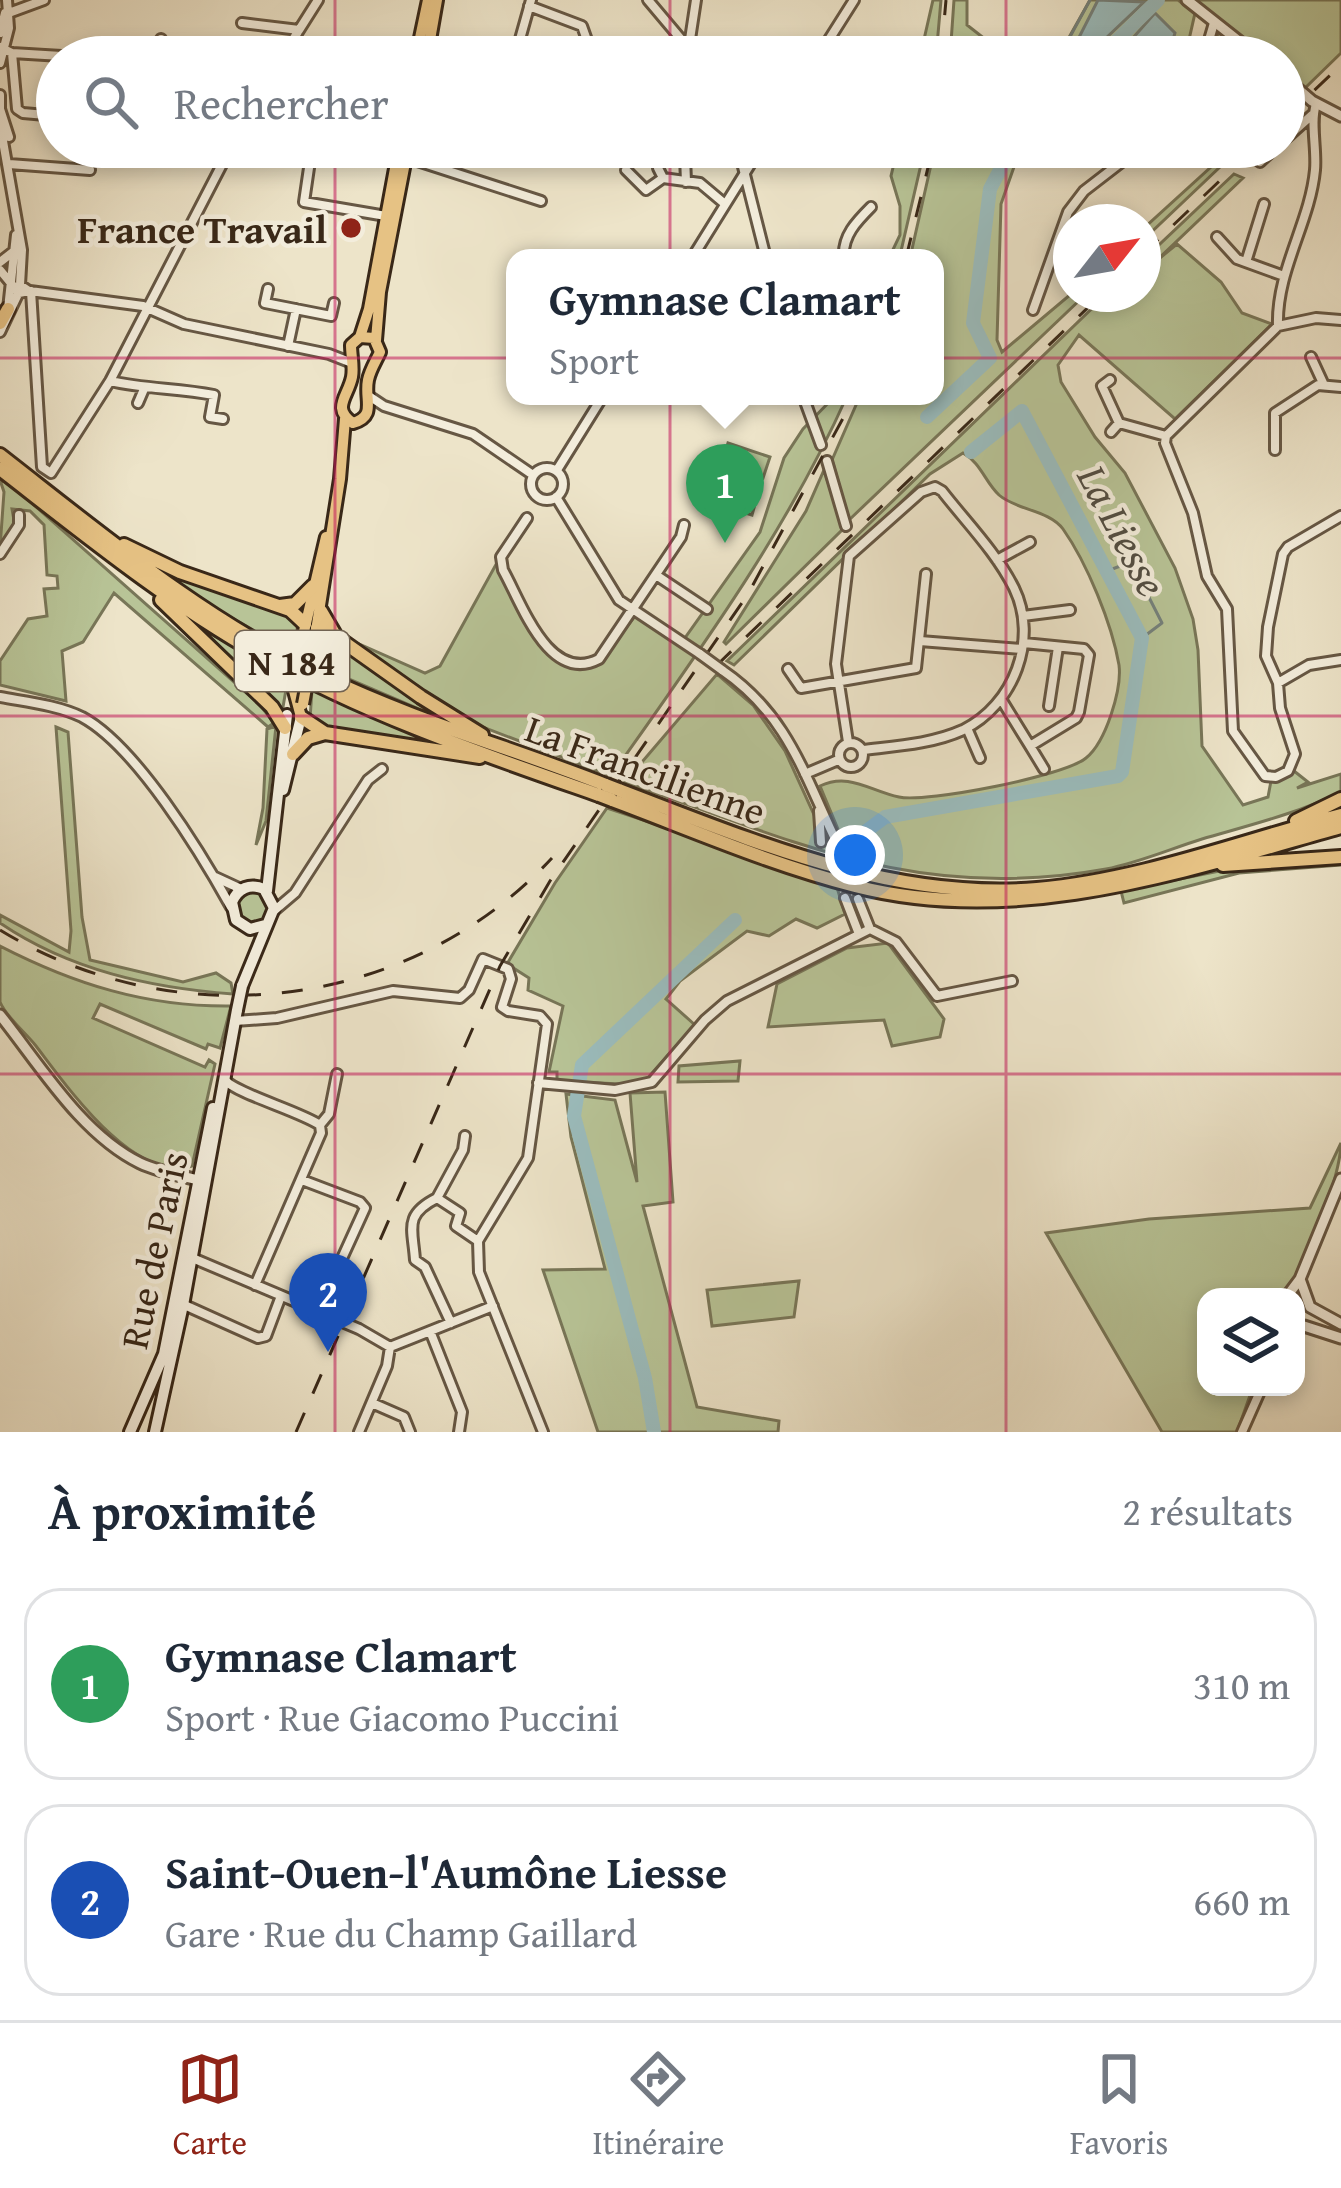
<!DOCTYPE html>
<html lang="fr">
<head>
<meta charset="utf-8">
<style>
  :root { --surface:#fff; --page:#f6f6f7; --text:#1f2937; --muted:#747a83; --line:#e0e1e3; --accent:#8f2418 }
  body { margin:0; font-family:"Gentium Book Plus",serif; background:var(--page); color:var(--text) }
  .controls { position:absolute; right:36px; bottom:36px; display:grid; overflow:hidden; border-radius:24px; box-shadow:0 6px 18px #0003 }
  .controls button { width:108px; height:108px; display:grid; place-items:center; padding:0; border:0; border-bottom:3px solid var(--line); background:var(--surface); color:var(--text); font:60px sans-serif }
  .compass { position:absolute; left:1053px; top:204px; width:108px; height:108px; border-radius:50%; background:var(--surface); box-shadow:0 6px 18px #0003; rotate:59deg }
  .you { position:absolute; left:855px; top:855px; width:42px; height:42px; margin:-30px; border:9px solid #fff; border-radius:50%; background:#1a73e8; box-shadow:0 0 0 18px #1a73e833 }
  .badge { display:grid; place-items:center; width:78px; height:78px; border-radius:50%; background:var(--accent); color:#fff; font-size:39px; font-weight:700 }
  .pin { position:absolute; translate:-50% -99px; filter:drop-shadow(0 3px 6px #0008) }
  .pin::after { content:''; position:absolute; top:63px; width:42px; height:36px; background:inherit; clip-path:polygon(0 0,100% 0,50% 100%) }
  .popup { position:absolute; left:506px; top:249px; width:438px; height:156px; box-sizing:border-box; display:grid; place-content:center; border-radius:24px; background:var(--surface); filter:drop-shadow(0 3px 9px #0005); font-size:39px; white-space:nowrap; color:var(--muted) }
  .popup b { font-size:45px; color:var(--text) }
  .popup::after { content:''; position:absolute; left:50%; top:100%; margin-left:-24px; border:24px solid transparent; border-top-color:var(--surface) }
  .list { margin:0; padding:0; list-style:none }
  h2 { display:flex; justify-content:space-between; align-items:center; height:156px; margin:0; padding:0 48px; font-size:51px }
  h2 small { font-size:39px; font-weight:400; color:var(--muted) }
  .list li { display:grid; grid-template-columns:78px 1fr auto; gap:36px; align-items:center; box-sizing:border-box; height:192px; margin:0 24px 24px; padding:0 24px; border:3px solid var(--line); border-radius:36px }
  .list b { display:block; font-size:45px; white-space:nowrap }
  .list p { margin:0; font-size:39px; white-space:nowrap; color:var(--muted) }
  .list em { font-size:39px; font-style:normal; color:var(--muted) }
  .icon { flex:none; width:66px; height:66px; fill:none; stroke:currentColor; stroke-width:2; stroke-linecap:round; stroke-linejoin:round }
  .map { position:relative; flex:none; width:1341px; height:1432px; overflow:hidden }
  .search { position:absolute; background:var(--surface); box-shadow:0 6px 18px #0003; left:36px; right:36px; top:36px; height:132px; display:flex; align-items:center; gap:30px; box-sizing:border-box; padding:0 42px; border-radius:66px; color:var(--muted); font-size:45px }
  .sheet { height:588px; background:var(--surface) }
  nav { display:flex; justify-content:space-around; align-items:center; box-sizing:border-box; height:168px; border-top:3px solid var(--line); background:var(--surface); font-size:33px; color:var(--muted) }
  nav a { display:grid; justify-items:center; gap:6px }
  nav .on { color:var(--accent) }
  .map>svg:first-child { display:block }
  .green { fill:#b8c497; stroke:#787658; stroke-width:3 }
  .water { fill:#9bbdbe; stroke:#74817c; stroke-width:3 }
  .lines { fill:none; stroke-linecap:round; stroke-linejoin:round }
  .stream { stroke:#74817c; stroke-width:3 }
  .river { stroke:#9bbdbe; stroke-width:14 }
  .minor-tunnel { stroke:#c9bea6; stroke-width:8; stroke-dasharray:8 4; stroke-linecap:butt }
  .minor-casing { stroke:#665744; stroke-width:14 }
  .tertiary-casing { stroke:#665744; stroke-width:15 }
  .secondary-casing { stroke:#392818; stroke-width:16 }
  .primary-casing { stroke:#392818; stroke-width:16 }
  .trunk-casing { stroke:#392818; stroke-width:18 }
  .minor { stroke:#f3eddc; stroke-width:8 }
  .tertiary { stroke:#f3eddc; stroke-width:9 }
  .secondary { stroke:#f3eddc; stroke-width:10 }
  .primary { stroke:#e6c284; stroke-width:10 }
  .trunk { stroke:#e6c284; stroke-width:12 }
  .rail { stroke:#392818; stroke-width:3; stroke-dasharray:21 21; stroke-linecap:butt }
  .minor-bridge-casing { stroke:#665744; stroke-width:14; stroke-linecap:butt }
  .secondary-bridge-casing { stroke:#392818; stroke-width:16; stroke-linecap:butt }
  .primary-bridge-casing { stroke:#392818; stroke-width:16; stroke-linecap:butt }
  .trunk-bridge-casing { stroke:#392818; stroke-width:18; stroke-linecap:butt }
  .minor-bridge { stroke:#f3eddc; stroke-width:8 }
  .secondary-bridge { stroke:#f3eddc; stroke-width:10 }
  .primary-bridge { stroke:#e6c284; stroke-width:10 }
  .trunk-bridge { stroke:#e6c284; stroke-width:12 }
  .grid { fill:none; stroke:#c2185b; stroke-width:3; stroke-opacity:0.55 }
  .poi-dot { fill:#8f2418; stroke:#f3eddc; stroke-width:4.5 }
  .labels { text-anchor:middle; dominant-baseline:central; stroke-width:9; stroke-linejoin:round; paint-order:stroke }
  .shield { fill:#f3eddc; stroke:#716353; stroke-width:3 }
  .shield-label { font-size:36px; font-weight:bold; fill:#392818 }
  .poi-label { font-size:39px; font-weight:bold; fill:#392818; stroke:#f3eddc; text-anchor:end }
  .street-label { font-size:39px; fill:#392818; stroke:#f3eddc }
  .water-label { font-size:42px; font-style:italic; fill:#524d42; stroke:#f3eddc }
</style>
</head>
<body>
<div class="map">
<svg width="1341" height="1432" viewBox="0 0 1341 1432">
  <rect width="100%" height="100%" fill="#ede4c9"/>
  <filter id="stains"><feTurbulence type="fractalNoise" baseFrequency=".00167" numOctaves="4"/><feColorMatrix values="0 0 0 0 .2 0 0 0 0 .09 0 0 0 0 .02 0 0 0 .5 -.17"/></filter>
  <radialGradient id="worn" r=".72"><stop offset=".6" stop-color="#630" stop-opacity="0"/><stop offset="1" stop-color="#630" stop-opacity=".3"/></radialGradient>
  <path class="green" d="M933,0H941L936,57H920Z
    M954,0H967V25L1008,57H950Z
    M1090,0H1178L1195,13L1188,44L1178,57H1058Z
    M1193,0H1341V53L1304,89L1284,73V57H1264Z
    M1219,32L1254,57H1209Z
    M898,147H925L901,251L898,258H889L900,235V206L891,176Z
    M935,147H1021L1001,204L997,340L1002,352L1071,294H1086L849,520L832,460L860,396H935V258H910Z
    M1233,147H1241L1143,240V229Z
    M1234,174L1243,178L1155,262L1177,244L1221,282L1242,313L1272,324L1175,419L1079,335L1058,365L1061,382L1095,437L1125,473L1175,568L1193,619L1198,650L1202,746L1243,805L1268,797L1271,781L1285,778L1294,771L1308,782L1297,788L1341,774V792C1296,814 1250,825 1202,839C1170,849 1138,863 1106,869C919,903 796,842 625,782L717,674L753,705L785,751L826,841L845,846L820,786C849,772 870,791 899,797C926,803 1065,776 1086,758C1106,742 1122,689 1119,665C1112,624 1087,563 1063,529C1049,510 1016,510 999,495C985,482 981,463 963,453L930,474L734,665L727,661L1107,294H1143V260Z
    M835,396H847C786,533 697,654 611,776L472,723L348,639L425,673L440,666L499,559C538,628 560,717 635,616L682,642L760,532L784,458L803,429Z
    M728,443L770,457L763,478L722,464Z
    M824,470L843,529L726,644L724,642L806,511Z
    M0,480L8,482L260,705L274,723L268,727L114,593L83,642L62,651L66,701L0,685V661L28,619L47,616L44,589L58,588L57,576L47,575L44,525L30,511L12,509L15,526L0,548L4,492Z
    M717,481L758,494L752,515L710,502Z
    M157,567L287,614L298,624L293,653L206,603Z
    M201,628L288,678L283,707H279Z
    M324,635L435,716L316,665Z
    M312,690L449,747L326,728L310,719Z
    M276,726L266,821L256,845L263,808L267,729Z
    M56,727L68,732L82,917L90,960L183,982L216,973L231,983L233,994C151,988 69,970 0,923V915L69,952L71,931Z
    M607,808L836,884L845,914L817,928L796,919L769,936L747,931L680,981L666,999L695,1025L644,1082L621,1084L557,1081V1072H549L563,1006L528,990L529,978L507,964L555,883Z
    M1341,860V865L1239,873L1124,903L1121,891L1234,868Z
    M237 907a16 16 0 1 1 32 0a16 16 0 1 1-32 0Z
    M888,943L944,1019L940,1037L892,1046L884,1020L768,1027L777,984L847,948Z
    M0,946C74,984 146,1007 231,1006L220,1048L208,1044L206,1049L100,1004L93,1018L205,1067L209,1060L215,1064L192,1166C134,1184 66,1085 36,1046C26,1033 6,1017 0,1002C0,988 0,961 0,946Z
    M740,1061L738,1081L678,1082L679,1066Z
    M665,1092L673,1202L643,1206L697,1407L779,1421L778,1432H598L543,1270L605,1269L571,1137L566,1094L615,1100L637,1182L630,1093Z
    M1341,1143C1341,1174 1304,1287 1274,1297C1256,1303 1225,1297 1206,1297V1387H1253L1237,1432H1162L1046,1233L1149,1219L1310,1208Z
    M799,1281L794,1317L712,1326L707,1290Z"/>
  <path class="water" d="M1098,0L1144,2L1086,57H1069Z
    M1155,13L1175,33L1168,57H1116Z"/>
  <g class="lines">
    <path class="stream" d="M1059,57L1090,0
      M1107,571L1131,562L1162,623L1142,638"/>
    <path class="river" d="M1100,57L1158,0
      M927,417L990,358L973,323L990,189L1012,147
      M865,832L885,817L1118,776L1122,772L1142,638L1022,411L971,452
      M654,1432L645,1378L574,1116L582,1065L735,920"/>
    <path class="minor-tunnel" d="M837,843L858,899"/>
    <defs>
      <path id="minor" d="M648,0L696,57
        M529,6L582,26L593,57
        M6,14L44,0
        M242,23L299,30
        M0,33L5,13
        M689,46L696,0
        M0,47L12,53L78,57
        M12,53L17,109L23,113L57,116
        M160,57L161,39
        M282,57L318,0
        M515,57L531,0
        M818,57L854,0
        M1204,57L1214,23
        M0,63L9,28L7,0
        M0,95V109
        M0,109L9,137
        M0,124L22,250L20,285L29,291L19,293L0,270
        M1284,140L1312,115
        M659,147L658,168L663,178L700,183L725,204
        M738,147L766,258
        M153,152V147
        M316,156L310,161L304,202L386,216
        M685,156L686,182
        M405,157L541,201
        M1260,162L1276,147
        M9,164L90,170
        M626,170L646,190L663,178
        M1217,237L1237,259L1284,276
        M692,258L761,147
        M844,258C842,236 857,221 871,207
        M0,262L13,252
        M1246,262L1264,204
        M268,289L265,303L331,316L334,303
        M30,291L143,306L184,324L329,354L352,363
        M31,291L42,467L51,473L110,381L231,147
        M8,309L16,235
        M1033,310L1068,212L1084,191L1141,147
        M1341,320L1316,318L1278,326L1166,436L1165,443L1193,513L1207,576L1227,609L1233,731L1265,776L1276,777L1288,771L1295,754L1280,708L1278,683L1266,656L1268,627L1283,554L1288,547L1341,516
        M1278,326C1276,271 1310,223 1315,170C1317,149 1310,123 1316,104
        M0,332L19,292
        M288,346L296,309
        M1311,357L1323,383
        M1110,380L1102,386L1119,423L1166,436
        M110,381C145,389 178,388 214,395L210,417L223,419
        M369,396L384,406L473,434L533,475
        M803,396L821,445
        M138,403L144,389
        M1111,432L1119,423
        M1275,450V413L1318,385L1341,387
        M827,461L846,526
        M531 484a16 16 0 1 1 32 0a16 16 0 1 1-32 0Z
        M557,470L603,396
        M556,497L619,600L700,654
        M527,518L501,557L503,570C522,604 549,685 599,659L681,537L684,525
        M0,554L19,525V515
        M997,560L1030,542
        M656,575L707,609
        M1023,616L1070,610
        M920,641L1022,649
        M788,669L801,688L916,668L926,574
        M722,670C788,715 804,775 837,843
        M1278,683L1309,665L1341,660
        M0,697C27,702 57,705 82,717C136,746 201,853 231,907
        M1001,699L1030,746L1076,718L1079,712L1089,655L1084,649L1024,643
        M1049,706L1058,647
        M967,728L980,758
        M848,742L836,664L849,556L921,492L935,487L942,491C966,522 996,552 1014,588C1039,639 1014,705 963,730C932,744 896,746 863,750
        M839 755a12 12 0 1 1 24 0a12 12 0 1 1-24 0Z
        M1030,746L1044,769
        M805,774L838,760
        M819,811L821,842
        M215,877L241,889
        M845,898L859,934
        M858,899L870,929
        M275,910L295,893L368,780L382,769
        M870,929L896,942L937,996L1012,981
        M235,1021L277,1018L393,991L460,998L469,990L483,959L508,969L511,979L502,1007L508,1011L540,1016L547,1024L528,1158L478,1241L479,1272L543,1432
        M226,1081C238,1094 299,1111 320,1125
        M538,1083L615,1090L652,1082L705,1020L727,1001L870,929
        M302,1180L360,1202L365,1208L318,1311
        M437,1198L463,1150L465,1136
        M190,1257L320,1312
        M255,1285L321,1133L320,1125L329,1114L337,1074
        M180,1303L258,1338L266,1336L281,1296
        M451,1323L425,1267L415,1260C413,1229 403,1215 437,1198L460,1213L456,1226L478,1241
        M359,1329L390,1347
        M430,1331L462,1412L459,1432
        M390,1347L493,1306
        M372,1403L404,1417L410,1432
        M359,1432L387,1366L390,1347
        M1242,1432L1262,1387"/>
      <path id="tertiary" d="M1187,0L1259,57
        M1284,77L1312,101L1341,116
        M0,1015C40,1065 81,1134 140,1163C159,1172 182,1176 203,1181
        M1300,1279L1310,1307L1341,1324
        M1288,1295L1300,1279L1341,1179
        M1304,1326L1341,1338"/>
      <path id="secondary" d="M283,790L301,717
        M267,891L287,715
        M242,986L274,908L264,889C250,883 238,888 232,902L236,920L250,929L265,925
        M130,1432L164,1354L213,1108
        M155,1432L183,1305L237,1010"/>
      <path id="primary" d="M416,57L428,0
        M427,57L437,0
        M360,337L374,338L380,352C376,361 370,370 368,380C364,400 377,416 353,423C331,408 348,397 352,377C354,367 351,355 351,345Z
        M360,337L369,309L399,147
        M376,340L380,292L408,147
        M302,640L326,537
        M312,656L340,479L345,419
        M293,687L301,717"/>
      <path id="trunk" d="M0,323L8,309
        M0,455C104,536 204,620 324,677C415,721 512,748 606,785
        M0,469C85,535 167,602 261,655C366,715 485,755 599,795
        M124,545L180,572L290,610L305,624
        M161,600L272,707L285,728
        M280,606L295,604L313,586
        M321,611L335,635
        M317,628L335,636L421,697L482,735
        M301,717L325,733L480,757
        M293,754L308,738L325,733
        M619,790C753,841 891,901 1037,889C1141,880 1241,841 1341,815
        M612,800C692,830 772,865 855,886C1019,928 1183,871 1341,827
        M1296,821L1341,799
        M1223,865L1341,857"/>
    </defs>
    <use href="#minor" class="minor-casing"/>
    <use href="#tertiary" class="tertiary-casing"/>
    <use href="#secondary" class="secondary-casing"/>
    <use href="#primary" class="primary-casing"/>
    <use href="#trunk" class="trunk-casing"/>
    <use href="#minor" class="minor"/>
    <use href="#tertiary" class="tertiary"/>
    <use href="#secondary" class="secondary"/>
    <use href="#primary" class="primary"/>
    <use href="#trunk" class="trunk"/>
    <path class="rail" d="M941,57L946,0
      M1284,119L1341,65
      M1143,254L1255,147
      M906,258L933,147
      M716,666L1102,294
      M0,930C177,1038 410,1011 552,858
      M296,1432L500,966L550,881L748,594L855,396"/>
    <defs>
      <path id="minor-bridge" d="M700,654L722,670
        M321,1313L359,1329"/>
      <path id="secondary-bridge" d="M237,1010L242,986"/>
      <path id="primary-bridge" d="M293,687L302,640
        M303,704L312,656"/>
      <path id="trunk-bridge" d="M606,785L619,790
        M599,795L612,800"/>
    </defs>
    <use href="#minor-bridge" class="minor-bridge-casing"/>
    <use href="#secondary-bridge" class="secondary-bridge-casing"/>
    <use href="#primary-bridge" class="primary-bridge-casing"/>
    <use href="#trunk-bridge" class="trunk-bridge-casing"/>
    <use href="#minor-bridge" class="minor-bridge"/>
    <use href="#secondary-bridge" class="secondary-bridge"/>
    <use href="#primary-bridge" class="primary-bridge"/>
    <use href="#trunk-bridge" class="trunk-bridge"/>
  </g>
  <path class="grid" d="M335,0V57M670,0V57M1006,0V57M335,147V1432M670,147V1432M1006,147V1432M0,358H1341M0,716H1341M0,1074H1341"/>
  <circle class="poi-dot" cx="351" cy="228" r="12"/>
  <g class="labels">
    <rect class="shield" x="235" y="631" width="114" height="60" rx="9"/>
    <g class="shield-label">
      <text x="292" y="661">N 184</text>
    </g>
    <g class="poi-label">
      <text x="327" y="228">France Travail</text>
    </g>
    <g class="street-label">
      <text transform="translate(646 769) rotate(20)">La Francilienne</text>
      <text transform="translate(153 1250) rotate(-78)">Rue de Paris</text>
    </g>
    <g class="water-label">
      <text transform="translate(1123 530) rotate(62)">La Liesse</text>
    </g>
  </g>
  <rect width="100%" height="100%" filter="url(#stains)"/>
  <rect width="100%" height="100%" fill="url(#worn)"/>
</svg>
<div class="controls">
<button><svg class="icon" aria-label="layers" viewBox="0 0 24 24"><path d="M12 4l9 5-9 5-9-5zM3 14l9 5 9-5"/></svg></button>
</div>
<svg class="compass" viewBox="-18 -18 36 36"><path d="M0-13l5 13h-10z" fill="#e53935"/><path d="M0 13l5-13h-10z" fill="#747a83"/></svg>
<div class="you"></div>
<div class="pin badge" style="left:725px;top:543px;background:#2e9e5b">1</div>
<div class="popup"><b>Gymnase Clamart</b>Sport</div>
<div class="pin badge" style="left:328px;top:1352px;background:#1a4fb4">2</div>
<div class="search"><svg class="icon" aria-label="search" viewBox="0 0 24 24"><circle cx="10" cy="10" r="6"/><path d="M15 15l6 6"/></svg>Rechercher</div>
</div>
<section class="sheet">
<h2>À proximité<small>2 résultats</small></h2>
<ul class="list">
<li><span class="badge" style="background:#2e9e5b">1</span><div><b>Gymnase Clamart</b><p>Sport · Rue Giacomo Puccini</p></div><em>310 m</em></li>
<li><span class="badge" style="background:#1a4fb4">2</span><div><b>Saint-Ouen-l'Aumône Liesse</b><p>Gare · Rue du Champ Gaillard</p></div><em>660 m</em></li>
</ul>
</section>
<nav>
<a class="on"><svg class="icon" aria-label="map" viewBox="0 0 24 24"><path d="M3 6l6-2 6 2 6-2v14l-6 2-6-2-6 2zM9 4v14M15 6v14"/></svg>Carte</a>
<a><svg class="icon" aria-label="directions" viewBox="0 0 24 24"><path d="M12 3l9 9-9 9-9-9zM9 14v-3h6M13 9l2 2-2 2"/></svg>Itinéraire</a>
<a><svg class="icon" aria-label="saved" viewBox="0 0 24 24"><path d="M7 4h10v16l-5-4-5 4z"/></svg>Favoris</a>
</nav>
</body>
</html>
